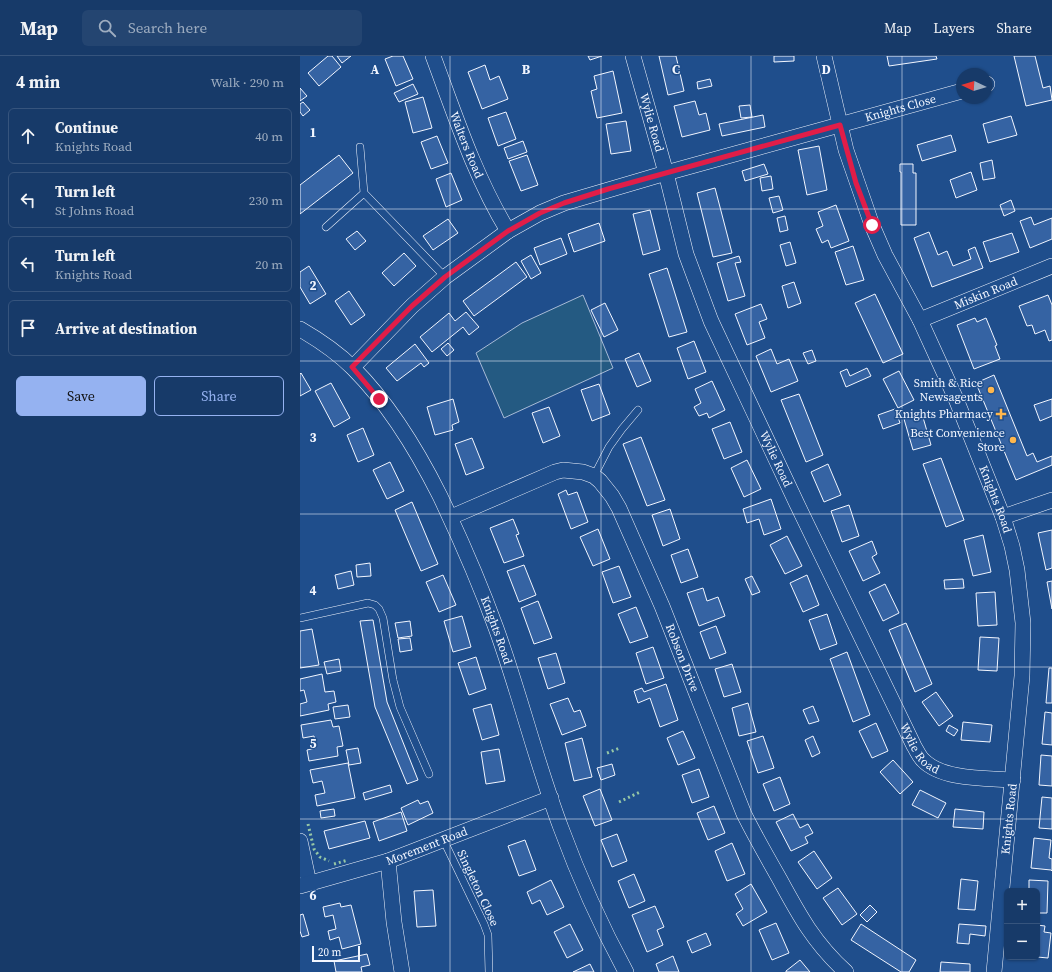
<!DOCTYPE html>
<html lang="en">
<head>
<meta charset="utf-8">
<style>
  :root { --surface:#173a69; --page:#244571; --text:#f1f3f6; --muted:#9eadc0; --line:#36547d; --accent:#95b2f1 }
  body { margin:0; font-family:"Source Serif 4",serif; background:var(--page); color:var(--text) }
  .controls { position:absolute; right:12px; bottom:12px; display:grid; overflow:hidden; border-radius:6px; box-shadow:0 1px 3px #0004 }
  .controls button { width:36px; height:36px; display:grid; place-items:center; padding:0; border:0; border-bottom:1px solid var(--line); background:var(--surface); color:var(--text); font:20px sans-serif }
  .compass { position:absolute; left:656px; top:12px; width:36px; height:36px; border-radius:50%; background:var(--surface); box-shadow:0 1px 3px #0004; rotate:274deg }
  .scale { position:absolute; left:12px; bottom:10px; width:48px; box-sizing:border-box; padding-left:4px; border:2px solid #f2f6ff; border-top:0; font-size:11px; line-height:14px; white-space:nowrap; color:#f2f6ff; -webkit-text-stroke:3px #1f4e8c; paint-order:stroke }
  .stop { position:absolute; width:12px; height:12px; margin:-9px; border:3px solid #e11d48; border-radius:50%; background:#fff }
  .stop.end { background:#e11d48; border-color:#fff; box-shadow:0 1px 4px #0008 }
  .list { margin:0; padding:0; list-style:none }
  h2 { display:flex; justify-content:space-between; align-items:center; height:52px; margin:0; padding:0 16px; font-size:17px }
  h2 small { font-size:13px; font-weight:400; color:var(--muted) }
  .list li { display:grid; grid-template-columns:26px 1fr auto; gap:12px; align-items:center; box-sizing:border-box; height:56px; margin:0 8px 8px; padding:0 8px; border:1px solid var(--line); border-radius:6px }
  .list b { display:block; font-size:15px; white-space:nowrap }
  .list p { margin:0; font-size:13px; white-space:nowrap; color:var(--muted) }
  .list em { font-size:13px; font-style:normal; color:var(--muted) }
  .actions { display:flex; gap:8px; padding:12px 16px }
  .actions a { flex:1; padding:9px 0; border:1px solid var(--accent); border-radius:6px; text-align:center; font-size:14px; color:var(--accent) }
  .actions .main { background:var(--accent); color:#111 }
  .icon { flex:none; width:22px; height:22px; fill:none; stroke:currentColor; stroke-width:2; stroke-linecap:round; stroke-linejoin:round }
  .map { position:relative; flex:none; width:752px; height:916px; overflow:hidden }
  header { display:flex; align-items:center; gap:24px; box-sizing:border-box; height:56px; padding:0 20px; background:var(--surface); border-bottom:1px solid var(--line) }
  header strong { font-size:19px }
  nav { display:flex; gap:22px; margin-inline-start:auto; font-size:14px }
  .search { width:280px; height:36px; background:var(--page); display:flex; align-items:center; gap:10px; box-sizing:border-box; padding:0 14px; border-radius:6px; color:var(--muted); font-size:15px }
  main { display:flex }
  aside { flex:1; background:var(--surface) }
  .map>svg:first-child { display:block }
  .green { fill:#245a82; stroke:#a8bbd7 }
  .building { fill:#3563a3; stroke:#f2f6ff }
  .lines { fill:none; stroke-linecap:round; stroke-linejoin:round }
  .lane-casing { stroke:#f2f6ff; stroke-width:8 }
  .street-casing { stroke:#f2f6ff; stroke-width:16 }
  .lane { stroke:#1f4e8c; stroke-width:7 }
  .street { stroke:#1f4e8c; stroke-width:15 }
  .hedge { stroke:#97c8a6; stroke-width:3; stroke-dasharray:2 3; stroke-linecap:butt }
  .route { stroke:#e11d48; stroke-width:5 }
  .grid { fill:none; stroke:#f2f6ff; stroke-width:1; stroke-opacity:0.55 }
  .poi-dot { fill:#ffb74d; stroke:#1f4e8c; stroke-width:1.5 }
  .labels { text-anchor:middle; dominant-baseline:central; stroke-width:3; stroke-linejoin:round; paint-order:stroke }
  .street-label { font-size:12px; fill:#f2f6ff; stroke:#1f4e8c }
  .poi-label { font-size:12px; fill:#f2f6ff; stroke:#1f4e8c; text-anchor:end }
  .grid-label { font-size:13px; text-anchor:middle; font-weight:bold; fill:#f2f6ff; stroke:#1f4e8c; stroke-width:3; stroke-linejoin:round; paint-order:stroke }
</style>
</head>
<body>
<header>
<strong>Map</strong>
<div class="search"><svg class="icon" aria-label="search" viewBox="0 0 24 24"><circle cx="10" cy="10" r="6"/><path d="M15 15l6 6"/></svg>Search here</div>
<nav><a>Map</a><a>Layers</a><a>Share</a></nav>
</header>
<main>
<aside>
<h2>4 min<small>Walk · 290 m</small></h2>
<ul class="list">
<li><svg class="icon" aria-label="ahead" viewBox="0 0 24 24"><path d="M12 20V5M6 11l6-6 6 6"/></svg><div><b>Continue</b><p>Knights Road</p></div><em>40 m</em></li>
<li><svg class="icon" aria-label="left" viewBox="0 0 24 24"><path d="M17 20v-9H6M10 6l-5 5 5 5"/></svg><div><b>Turn left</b><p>St Johns Road</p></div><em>230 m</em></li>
<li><svg class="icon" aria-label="left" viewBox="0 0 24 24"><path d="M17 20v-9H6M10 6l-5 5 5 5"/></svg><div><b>Turn left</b><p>Knights Road</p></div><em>20 m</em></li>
<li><svg class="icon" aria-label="arrive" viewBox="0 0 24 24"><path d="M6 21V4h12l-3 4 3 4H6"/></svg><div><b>Arrive at destination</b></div></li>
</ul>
<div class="actions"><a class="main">Save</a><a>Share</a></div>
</aside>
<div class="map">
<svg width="752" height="916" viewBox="0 0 752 916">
  <rect width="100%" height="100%" fill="#1f4e8c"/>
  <path class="green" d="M283,239L313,312L204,362L176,297L222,267Z"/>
  <path class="building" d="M28,0H32L41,11L19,30L8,17Z
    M37,0H51L42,7Z
    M93,0H103L113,23L96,30L85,3Z
    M288,0H302L290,4Z
    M359,0H376L384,35L368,39Z
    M474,0H494V5L474,6Z
    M587,0H636L637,3L589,10Z
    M714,0H735L743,32L750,30L752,44L726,50Z
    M185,9L190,24L199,20L208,43L182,53L168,16Z
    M313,15L322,57L297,62L291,35L297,33L294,20Z
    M410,23L412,30L398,33L397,26Z
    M113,28L118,38L99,46L94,37Z
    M0,32L7,40L0,45Z
    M123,41L132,72L113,77L105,46Z
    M395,45L399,59L406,57L410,74L382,81L374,50Z
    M3,46L10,54L3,60L0,56V48Z
    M450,49L452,61L441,62L439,50Z
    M206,56L216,83L198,90L188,62Z
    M463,59L465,71L422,80L419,68Z
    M711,60L717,79L688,87L683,68Z
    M326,65L331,95L311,98L306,68Z
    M651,79L656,95L622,105L617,89Z
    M137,80L148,107L131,113L121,86Z
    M223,85L227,96L208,103L204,92Z
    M519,90L527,134L507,139L498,94Z
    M39,99L53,117L0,158V129Z
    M227,99L238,129L221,135L209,105Z
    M692,104L695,122L683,124L680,107Z
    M464,108L468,118L445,125L442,115Z
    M600,108H613V117H616V169H601V116H600Z
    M671,116L677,134L656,142L650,124Z
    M151,117L162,144L146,151L136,123Z
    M471,120L473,133L462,135L460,122Z
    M415,132L432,197L413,201L397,137Z
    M479,140L483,154L473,157L469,142Z
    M711,144L715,155L704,160L700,149Z
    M536,149L549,185L531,192L528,184L522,187L516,173L523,170L518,156Z
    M350,154L360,194L343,199L333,158Z
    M485,160L488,174L480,176L477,162Z
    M731,161L734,169L752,162V183L730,192L720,165Z
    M148,163L158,177L133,194L123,180Z
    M299,167L305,185L274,196L268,178Z
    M57,175L66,185L55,194L46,183Z
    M629,176L638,199L647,195L653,210L671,203L668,194L675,191L683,212L632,231L614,182Z
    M712,177L719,196L690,206L683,186Z
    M261,182L267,198L240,209L234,192Z
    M490,186L496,207L486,210L480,189Z
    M553,190L564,224L546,229L535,196Z
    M104,197L116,210L94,230L82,217Z
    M231,199L241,217L231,223L221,205Z
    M439,200L441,206L435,207L445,240L428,245L417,207Z
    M216,206L227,221L174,260L163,245Z
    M9,210L26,238L10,248L0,231V216Z
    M367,212L387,276L369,281L349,218Z
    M494,226L501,247L488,252L482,230Z
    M49,235L65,259L51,269L35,245Z
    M575,238L603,298L583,307L555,247Z
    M748,239L752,249V284L749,285L745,274L735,278L732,269L727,270L719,250Z
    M305,247L318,274L304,281L291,254Z
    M461,248L467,263L459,266L465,282L447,289L435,258Z
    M166,256L179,271L169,279L163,271L132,296L120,281L149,257L155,265Z
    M675,262L677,266L686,262L697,289L695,290L700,303L674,313L657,269Z
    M394,285L406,316L388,323L377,292Z
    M148,287L154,294L147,300L141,293Z
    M115,288L129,307L124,311L121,307L97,325L86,312Z
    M471,293L477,308L489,303L498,325L471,336L456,300Z
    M512,294L516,305L508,308L503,297Z
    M339,297L351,325L337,331L325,303Z
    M567,312L571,320L546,331L540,316L547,313L550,320Z
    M599,315L614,344L598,352L583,323Z
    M1,317L11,334L0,340V318Z
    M694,319L727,400L733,397L737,406L752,400V409L716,424L676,327Z
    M412,325L425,354L409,362L407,357L399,360L394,351L401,347L395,333Z
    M31,327L50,362L34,371L15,335Z
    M299,328L310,358L292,365L281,334Z
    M499,338L523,399L506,406L481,344Z
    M153,343L159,366L152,369L153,374L135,379L127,351Z
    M752,343V360L740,365L734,349Z
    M249,351L260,380L243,387L232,357Z
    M595,353L600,367L583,373L578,359Z
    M622,358L631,389L613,394L604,363Z
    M430,366L442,396L424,403L412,373Z
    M63,372L74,399L58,406L47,379Z
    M341,381L365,444L347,450L323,388Z
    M172,382L184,412L166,419L155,388Z
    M641,402L664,464L646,471L623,408Z
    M447,404L461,433L444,441L431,412Z
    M90,406L104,435L87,443L73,414Z
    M528,408L541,439L524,446L511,416Z
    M266,434L268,439L277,436L288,466L271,473L258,438Z
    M471,443L481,473L464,479L459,463L447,467L443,453Z
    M112,446L138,508L121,515L95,454Z
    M549,449L559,480L542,486L531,455Z
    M370,453L380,483L363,490L352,459Z
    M213,463L219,478L216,479L224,500L204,507L190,472Z
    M298,473L310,503L293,510L280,481Z
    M752,474V512L746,514L738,477Z
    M683,479L691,516L673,520L664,484Z
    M487,480L502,510L485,518L470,489Z
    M572,485L577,498L572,501L580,517L563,525L549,495Z
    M388,493L398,521L381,527L371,499Z
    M70,507L71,520L57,521L56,509Z
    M224,509L236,539L219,546L207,515Z
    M319,510L331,541L313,547L302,516Z
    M51,515L54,529L38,533L35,519Z
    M143,519L156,549L139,556L126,526Z
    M507,519L519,549L503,556L490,527Z
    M452,520L460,536L452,539L445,523Z
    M663,523L664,532L645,533L644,524Z
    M752,525V553L747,526Z
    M585,528L599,557L583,565L569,536Z
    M403,532L407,545L418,541L425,560L399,570L387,537Z
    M695,536L697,569L678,570L676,537Z
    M238,545L252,582L234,588L221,552Z
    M336,551L348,581L330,587L318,558Z
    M527,558L537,588L520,594L509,564Z
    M162,560L171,591L153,596L144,565Z
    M73,564L87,646L118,724L107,728L75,651L60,565Z
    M110,565L112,580L98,582L95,567Z
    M606,567L632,628L615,636L589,574Z
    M416,570L426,597L410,603L400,576Z
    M12,573L19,609L0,612V575Z
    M680,581L699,582L697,615L678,614Z
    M110,582L112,594L100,596L98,583Z
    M353,591L364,622L346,628L336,597Z
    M547,596L570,659L553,666L530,603Z
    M256,597L265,627L248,633L238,602Z
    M176,601L186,633L169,639L158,607Z
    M39,603L41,615L27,618L24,606Z
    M432,608L441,636L424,641L415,613Z
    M749,612H752V647H746Z
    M22,618L25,636L34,635L36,646L28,648L29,654L0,660V648L7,646L4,634L0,635V623Z
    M366,628L378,664L360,671L350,642L338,647L334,635L342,632L344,636Z
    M636,636L653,660L639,670L622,646Z
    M268,642L274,656L280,654L286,670L262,679L250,648Z
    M448,647L456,676L439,680L432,652Z
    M191,648L199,679L182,684L173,653Z
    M48,649L50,661L35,663L33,651Z
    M513,650L519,665L509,668L503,654Z
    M745,656L752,657V689L742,688Z
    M31,664L33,671L39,670L43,690L37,691L38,700L9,705L7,694L16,692L14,680L3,682L1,669Z
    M663,666L692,669L690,686L661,684Z
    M576,667L588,695L572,702L559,675Z
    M649,669L658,674L654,680L646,675Z
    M383,675L395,702L378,709L367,682Z
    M463,680L474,712L458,717L447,685Z
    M513,680L520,697L512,701L505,684Z
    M282,682L292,721L274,725L265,687Z
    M58,692L61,707L49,709L46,694Z
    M199,693L205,725L186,728L181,696Z
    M741,699L752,700V730L739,729Z
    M593,704L613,726L600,738L580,716Z
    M48,707L55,742L17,750L15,739L25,737L22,725L13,727L10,714Z
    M312,708L315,719L301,724L297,712Z
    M399,713L409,741L392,747L382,719Z
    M480,721L490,748L474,755L463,728Z
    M90,729L92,736L65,744L63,737Z
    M300,733L312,764L295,770L283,740Z
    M620,734L646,747L638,762L612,749Z
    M742,741L752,742V773L739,772Z
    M118,744L120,748L128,745L133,757L108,769L101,752Z
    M414,750L425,777L408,784L397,757Z
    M34,753L35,760L21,762L20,755Z
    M655,753L684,756L683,773L653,771Z
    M101,756L107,775L79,785L73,766Z
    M493,758L500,772L508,768L513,777L505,781L508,787L491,795L476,766Z
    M65,765L70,782L29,793L24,775Z
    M317,778L327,805L312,811L301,784Z
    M734,782L751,784L749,802L752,803V815L751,814L731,812Z
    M225,784L236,814L219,820L208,790Z
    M432,787L445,818L427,825L415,795Z
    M514,795L532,822L517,833L498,806Z
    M334,818L345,845L329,852L318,825Z
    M661,823L678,825L675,854L658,853Z
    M251,824L264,851L247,859L240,844L232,848L227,836Z
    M729,824L748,825L747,857H737V835H729Z
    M451,828L467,856L443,870L436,858L443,853L435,838Z
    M538,832L557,858L542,869L523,842Z
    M133,834L136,870L117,871L114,835Z
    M40,847L41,851L51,849L61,888L42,893L39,881L30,884L28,875L36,873L33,859L25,861L23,851Z
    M570,849L577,856L567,866L560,859Z
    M355,850L364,871L357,874L363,889L347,896L332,859Z
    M3,858L9,879L2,881L0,875V859Z
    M476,867L489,897L472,904L459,874Z
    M270,868L283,894L267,902L254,876Z
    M561,868L616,904L609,916H601L551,884Z
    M659,868L686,870L685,880L670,878L669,888L657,887Z
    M737,869L745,870L744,876L751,877L748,902L737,901Z
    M406,877L411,889L392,897L387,885Z
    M67,898L70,909L61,911L62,916H36L34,905Z
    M373,900L379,916H359L356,908Z
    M500,904L510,916H486V915Z
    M641,906L670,908V916H640Z
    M290,908L294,916H273Z"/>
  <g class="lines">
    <defs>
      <path id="lane" d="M64,137L145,221
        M26,171L64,137L60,91
        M294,420L309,391L322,373L338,354
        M0,562L68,547L75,549L79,553L83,562L93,624L100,651L129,718
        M143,783L184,868L188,879L189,916"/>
      <g id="street">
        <path id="s1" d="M133,0C155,59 175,121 208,175"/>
        <path id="s2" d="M333,0L366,117L386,198L411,265L497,448L614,690C617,695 619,700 623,704C642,724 686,722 713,724"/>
        <path id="s3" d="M524,0L546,94L572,169L585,199L620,264L656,343L703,461L712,490L717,514L723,567L722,620L694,916"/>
        <path d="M686,29L687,28"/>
        <path id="s4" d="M620,264L752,210"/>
        <path id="s5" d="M0,273C19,284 38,297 53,312C88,347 118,396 140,440C160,482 180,528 196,572C220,638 236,706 261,772C279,821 301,870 326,916"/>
        <path id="s6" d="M53,311L112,250L145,221L208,175L240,157L264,147L366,117L662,35"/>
        <path id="s7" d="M151,461L255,416L263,414L283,416L294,420L300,425L312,440L319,452L362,550L444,758C455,780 467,801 479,822C499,859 514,887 546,916"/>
        <path d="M703,461L752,444"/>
        <path d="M0,785L9,827"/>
        <path d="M88,805L94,866L102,916"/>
        <path id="s8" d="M0,830L88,805L251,742"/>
      </g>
    </defs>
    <use href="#lane" class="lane-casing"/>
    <use href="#street" class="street-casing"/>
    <use href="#lane" class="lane"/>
    <use href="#street" class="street"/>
    <path class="hedge" d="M307,697L320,692
      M319,746L340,736
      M8,768L14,793L20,801L29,805
      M34,808L48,804"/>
  </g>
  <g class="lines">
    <path class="route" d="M79,343L52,311L112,250L145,221L208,175L240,157L264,147L308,133L540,69L556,127L572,169"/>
  </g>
  <path class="grid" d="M150,0V916M301,0V916M451,0V916M602,0V916M0,153H752M0,305H752M0,458H752M0,611H752M0,763H752"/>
  <g class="poi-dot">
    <circle cx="691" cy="334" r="4"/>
    <path d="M699 352h4v4h4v4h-4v4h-4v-4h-4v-4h4z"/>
    <circle cx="713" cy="384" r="4"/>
  </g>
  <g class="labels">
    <g class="street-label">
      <text stroke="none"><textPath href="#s6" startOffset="619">Knights Close</textPath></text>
      <text stroke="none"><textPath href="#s2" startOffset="69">Wylie Road</textPath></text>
      <text stroke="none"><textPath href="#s1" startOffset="95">Walters Road</textPath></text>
      <text stroke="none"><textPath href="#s4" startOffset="71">Miskin Road</textPath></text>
      <text stroke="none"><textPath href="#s2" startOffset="429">Wylie Road</textPath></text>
      <text stroke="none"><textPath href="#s3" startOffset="477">Knights Road</textPath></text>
      <text stroke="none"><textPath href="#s5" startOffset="367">Knights Road</textPath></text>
      <text stroke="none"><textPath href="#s7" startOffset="357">Robson Drive</textPath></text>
      <text stroke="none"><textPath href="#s2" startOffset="753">Wylie Road</textPath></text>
      <text transform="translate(709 763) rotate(-84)">Knights Road</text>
      <text stroke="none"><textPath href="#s8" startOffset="133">Morement Road</textPath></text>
      <text transform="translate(178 832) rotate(65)">Singleton Close</text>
    </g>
    <g class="poi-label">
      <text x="683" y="327">Smith &amp; Rice<tspan x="683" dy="14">Newsagents</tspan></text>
      <text x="693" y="358">Knights Pharmacy</text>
      <text x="705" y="377">Best Convenience<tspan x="705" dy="14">Store</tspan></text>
    </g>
  </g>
  <g class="grid-label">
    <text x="75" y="18">A</text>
    <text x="226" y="18">B</text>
    <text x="376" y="18">C</text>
    <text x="526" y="18">D</text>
    <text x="13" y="81">1</text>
    <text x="13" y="234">2</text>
    <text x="13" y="386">3</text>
    <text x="13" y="539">4</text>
    <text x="13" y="692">5</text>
    <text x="13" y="844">6</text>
  </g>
</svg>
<div class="controls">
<button>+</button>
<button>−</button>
</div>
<svg class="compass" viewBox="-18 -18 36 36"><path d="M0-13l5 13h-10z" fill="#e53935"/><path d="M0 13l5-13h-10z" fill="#9eadc0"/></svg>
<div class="scale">20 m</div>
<div class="stop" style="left:572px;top:169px"></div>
<div class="stop end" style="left:79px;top:343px"></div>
</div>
</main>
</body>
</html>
